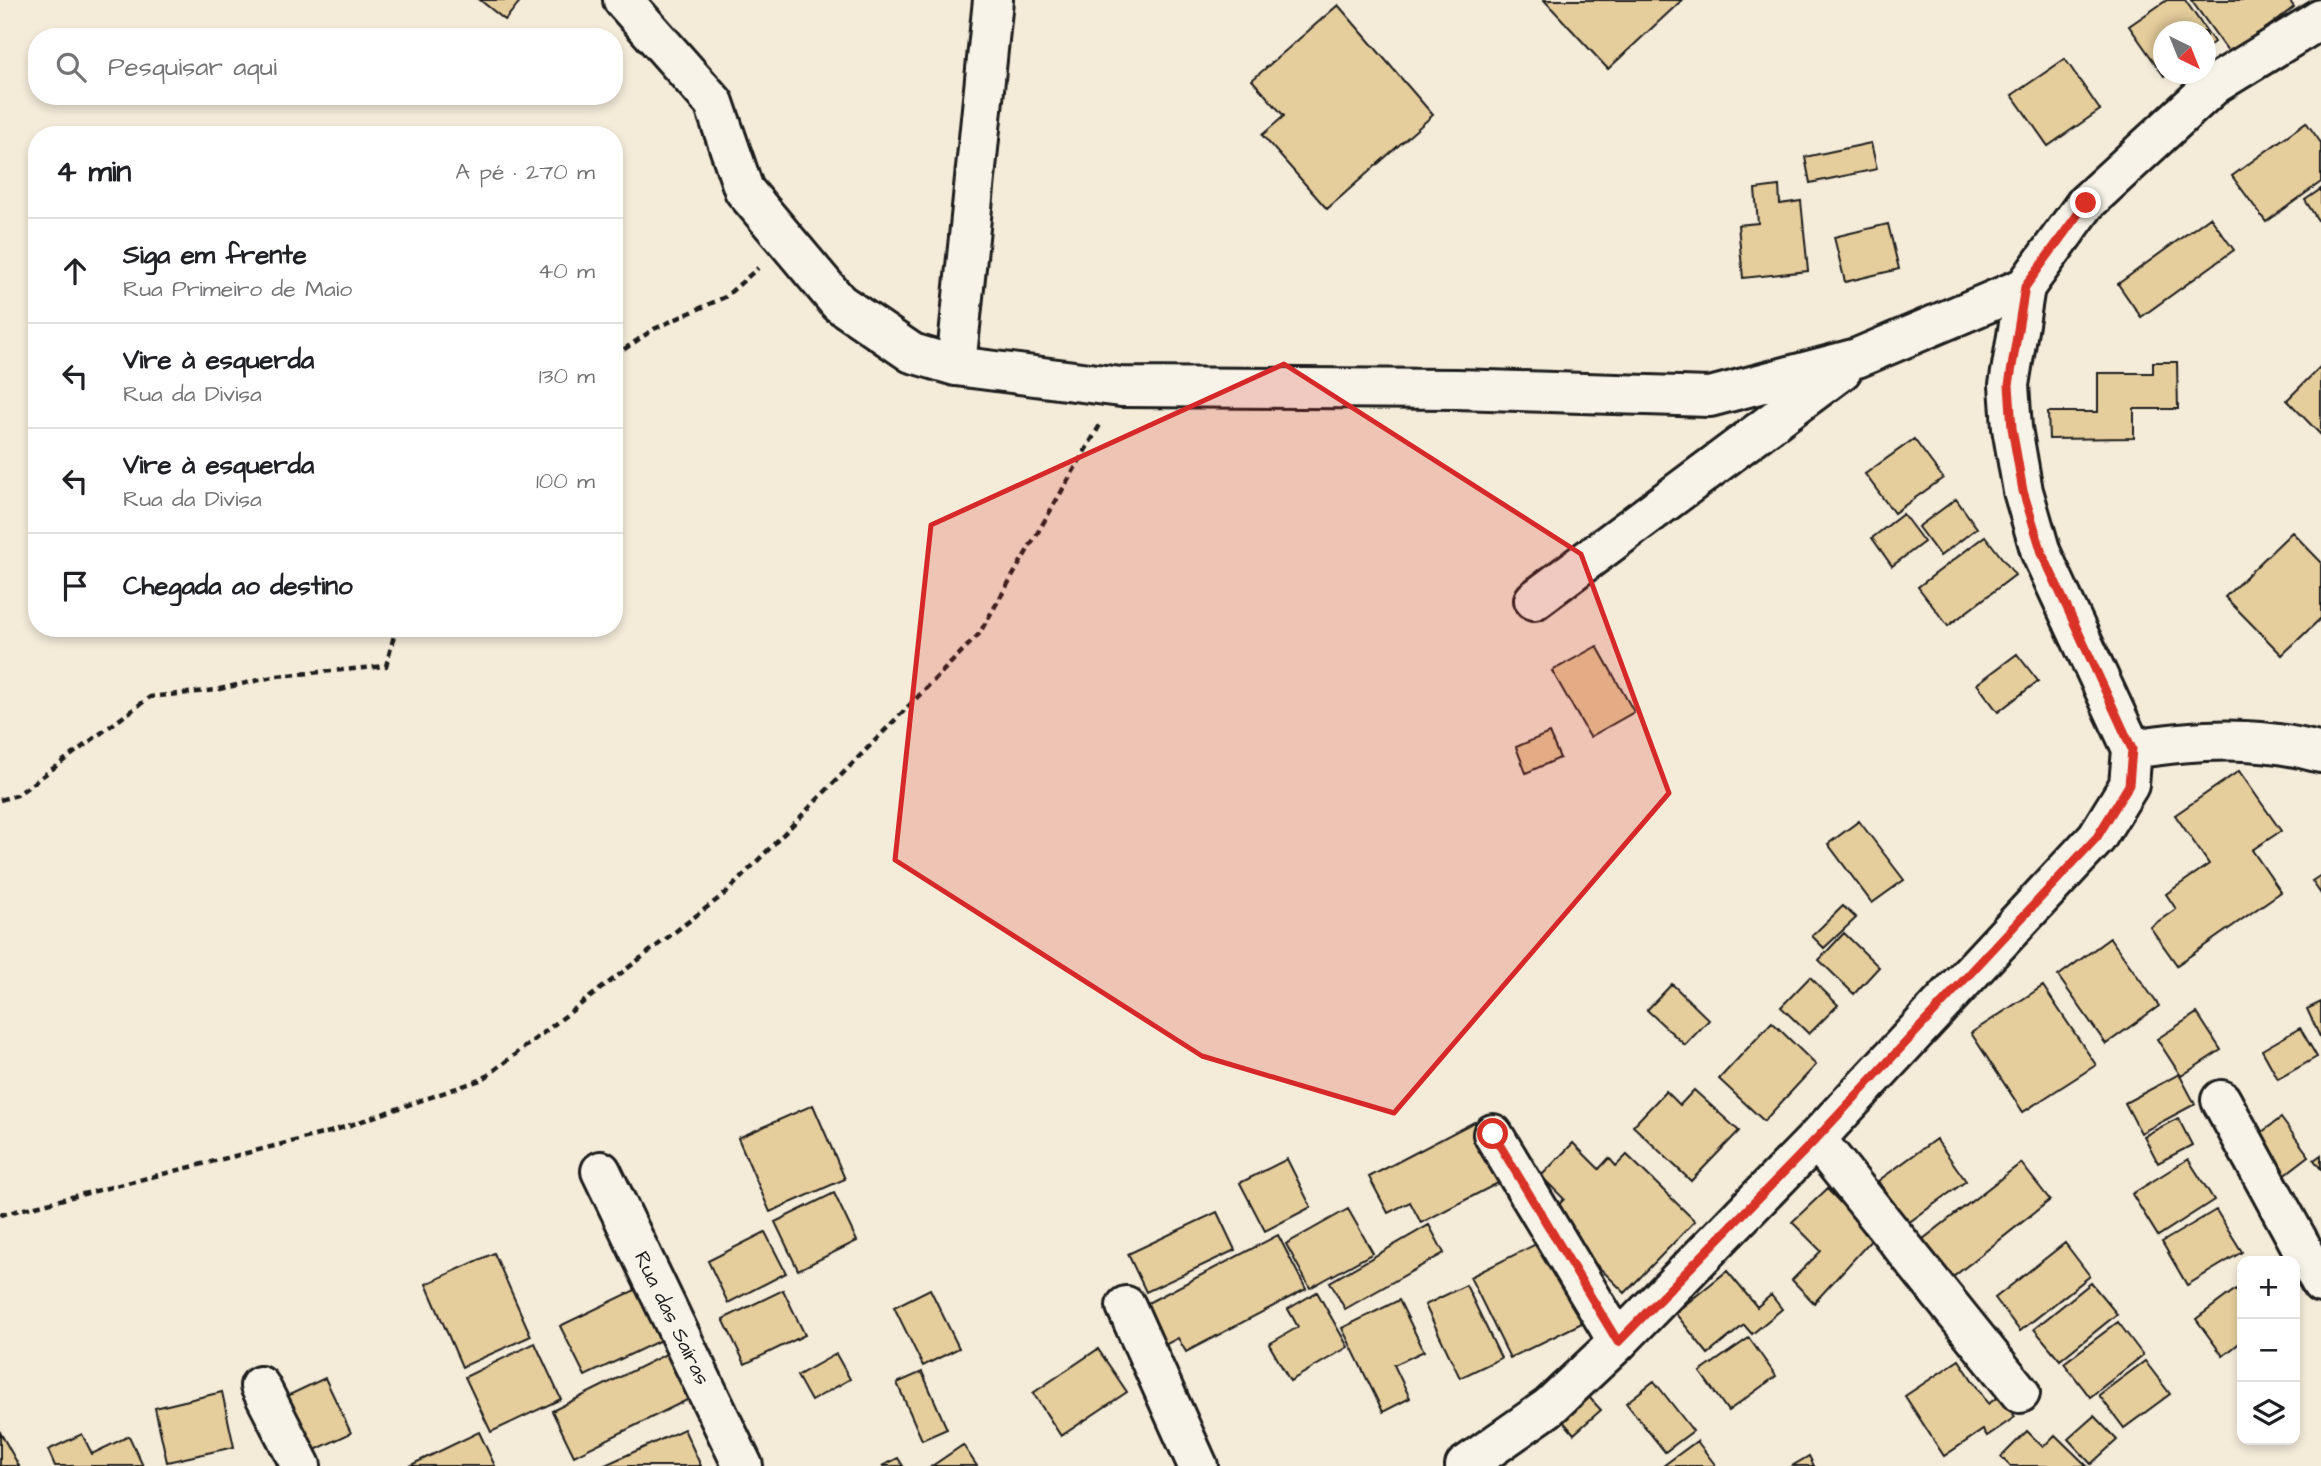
<!DOCTYPE html>
<html lang="pt">
<head>
<meta charset="utf-8">
<style>
  :root { --surface:#fff; --page:#f6f6f6; --text:#202124; --muted:#757577; --line:#e0e0e0 }
  body { margin:0; font-family:"Architects Daughter",sans-serif; background:var(--page); color:var(--text) }
  .controls { position:absolute; right:21px; bottom:21px; display:grid; overflow:hidden; border-radius:14px; box-shadow:0 4px 10px #0003 }
  .controls button { width:63px; height:63px; display:grid; place-items:center; padding:0; border:0; border-bottom:2px solid var(--line); background:var(--surface); color:var(--text); font:35px sans-serif }
  .compass { position:absolute; left:2153px; top:21px; width:63px; height:63px; border-radius:50%; background:var(--surface); box-shadow:0 4px 10px #0003; rotate:137deg }
  .stop { position:absolute; width:21px; height:21px; margin:-16px; border:5px solid #d93025; border-radius:50%; background:#fff }
  .stop.end { background:#d93025; border-color:#fff; box-shadow:0 2px 7px #0008 }
  .list { margin:0; padding:0; list-style:none }
  h2 { display:flex; justify-content:space-between; align-items:center; height:91px; margin:0; padding:0 28px; font-size:30px }
  h2 small { font-size:23px; font-weight:400; color:var(--muted) }
  .list li { display:grid; grid-template-columns:46px 1fr auto; gap:21px; align-items:center; box-sizing:border-box; height:105px; padding:0 28px; border-top:2px solid var(--line) }
  .list b { display:block; font-size:26px; white-space:nowrap }
  .list p { margin:0; font-size:23px; white-space:nowrap; color:var(--muted) }
  .list em { font-size:23px; font-style:normal; color:var(--muted) }
  .icon { flex:none; width:38px; height:38px; fill:none; stroke:currentColor; stroke-width:2; stroke-linecap:round; stroke-linejoin:round }
  .map { position:relative; flex:none; width:2321px; height:1466px; overflow:hidden }
  .search { position:absolute; background:var(--surface); box-shadow:0 4px 10px #0003; left:28px; top:28px; width:595px; height:77px; display:flex; align-items:center; gap:18px; box-sizing:border-box; padding:0 24px; border-radius:28px; color:var(--muted); font-size:26px }
  .panel { position:absolute; background:var(--surface); box-shadow:0 4px 10px #0003; left:28px; top:126px; width:595px; height:511px; border-radius:28px }
  .map>svg:first-child { display:block }
  .building { fill:#e6cd9c; stroke:#1c1c1c; stroke-width:2 }
  .lines { fill:none; stroke-linecap:round; stroke-linejoin:round }
  .minor-casing { stroke:#1c1c1c; stroke-width:44 }
  .path { stroke:#1c1c1c; stroke-width:4.5; stroke-dasharray:7 5; stroke-linecap:butt }
  .minor { stroke:#f7f3e8; stroke-width:38 }
  .route { stroke:#d93025; stroke-width:9 }
  .marked { fill:#d62828; fill-opacity:0.2; stroke:#d62828; stroke-width:5; stroke-linejoin:round }
  .labels { text-anchor:middle; dominant-baseline:central; stroke-width:7; stroke-linejoin:round; paint-order:stroke }
  .street-label { font-size:21px; fill:#1c1c1c; stroke:#f7f3e8 }
</style>
</head>
<body>
<div class="map">
<svg width="2321" height="1466" viewBox="0 0 2321 1466">
  <rect width="100%" height="100%" fill="#f4ebd9"/>
  <filter id="ink" filterUnits="userSpaceOnUse"><feTurbulence type="fractalNoise" baseFrequency=".0143" numOctaves="2"/><feDisplacementMap in="SourceGraphic" scale="14" xChannelSelector="R" yChannelSelector="G"/><feConvolveMatrix kernelMatrix="1 2 1 2 8 2 1 2 1" color-interpolation-filters="sRGB"/></filter>
  <g filter="url(#ink)">
    <path class="building" d="M480,0H521L505,20Z
      M1544,0H1682L1608,69Z
      M2167,0H2185L2214,42L2206,48V32H2164V74H2168L2164,76L2129,26Z
      M2191,0H2289L2294,7L2231,55Z
      M1338,5L1433,115L1327,209L1262,135L1284,116L1252,80Z
      M2065,59L2100,110L2048,146L2012,95Z
      M2306,122L2321,143V182L2266,222L2232,176Z
      M1871,143L1877,169L1810,183L1805,157Z
      M1779,186L1780,204L1801,201L1808,271L1743,278L1738,225L1758,223L1755,189Z
      M2321,189V225L2305,200Z
      M2210,217L2234,250L2141,317L2118,284Z
      M1888,224L1899,269L1845,282L1834,237Z
      M2153,362H2177L2178,409H2134V438L2049,439L2048,412H2098V373H2153Z
      M2321,366V435L2287,400Z
      M1914,439L1943,478L1894,513L1865,474Z
      M1956,499L1977,528L1940,556L1918,527Z
      M1903,514L1924,542L1892,566L1872,538Z
      M2292,532L2321,562V618L2282,655L2225,597Z
      M1985,536L2015,575L1948,626L1918,587Z
      M1597,646L1634,712L1590,737L1552,671Z
      M2017,654L2038,681L1998,712L1977,684Z
      M1549,733L1560,758L1526,773L1516,747Z
      M2239,771L2281,831L2252,850L2281,892L2177,965L2150,927L2176,909L2166,894L2209,864L2175,815Z
      M1859,821L1904,880L1872,903L1828,844Z
      M2321,875V894L2312,881Z
      M1843,906L1856,918L1824,948L1812,936Z
      M1844,933L1879,967L1854,994L1819,960Z
      M2110,938L2159,1006L2106,1044L2058,976Z
      M1810,977L1838,1005L1809,1034L1781,1007Z
      M1672,984L1709,1020L1685,1045L1647,1010Z
      M2043,986L2096,1065L2023,1112L1971,1033Z
      M2321,1002V1039L2307,1009Z
      M2197,1013L2221,1050L2181,1076L2157,1039Z
      M1772,1022L1816,1065L1764,1121L1719,1079Z
      M2300,1028L2317,1057L2278,1079L2262,1050Z
      M2179,1074L2195,1104L2141,1133L2125,1103Z
      M1694,1090L1739,1131L1691,1181L1633,1126L1666,1091L1680,1105Z
      M813,1105L845,1179L770,1212L738,1138Z
      M2178,1118L2192,1145L2158,1163L2144,1136Z
      M2281,1118L2309,1156L2279,1179L2250,1141Z
      M1474,1122L1504,1180L1421,1223L1410,1202L1388,1213L1369,1177Z
      M1936,1139L1966,1181L1908,1223L1878,1181Z
      M1573,1143L1599,1169L1609,1158L1616,1166L1627,1155L1695,1221L1625,1293L1558,1227L1555,1209L1564,1199L1541,1176Z
      M2321,1155V1169L2314,1160Z
      M1287,1159L1311,1207L1265,1231L1240,1183Z
      M2188,1159L2214,1200L2158,1236L2132,1194Z
      M2021,1163L2050,1200L1948,1281L1918,1243Z
      M1827,1189L1874,1237L1814,1303L1792,1280L1821,1251L1792,1222Z
      M834,1193L857,1241L798,1270L775,1222Z
      M1348,1209L1373,1253L1310,1288L1286,1244Z
      M2216,1210L2242,1252L2187,1285L2162,1242Z
      M1217,1212L1235,1250L1146,1292L1128,1254Z
      M1429,1225L1444,1253L1345,1309L1330,1282Z
      M765,1232L786,1273L728,1303L708,1261Z
      M1278,1235L1306,1289L1186,1352L1178,1338L1163,1346L1142,1306Z
      M1544,1240L1584,1322L1510,1358L1470,1277Z
      M2065,1243L2090,1276L2020,1331L1995,1298Z
      M494,1253L531,1336L462,1367L426,1284Z
      M1727,1271L1757,1307L1771,1295L1782,1309L1752,1334L1744,1325L1708,1354L1675,1313Z
      M2091,1283L2117,1314L2060,1360L2034,1329Z
      M1466,1285L1501,1358L1460,1378L1425,1305Z
      M637,1289L661,1340L585,1376L560,1326Z
      M930,1289L959,1348L923,1366L894,1307Z
      M2236,1289L2242,1298V1341L2223,1356L2196,1319Z
      M783,1290L805,1335L745,1364L723,1319Z
      M1317,1292L1348,1347L1290,1381L1269,1344L1298,1327L1288,1309Z
      M1399,1300L1424,1351L1394,1365L1410,1398L1383,1412L1342,1328Z
      M2118,1322L2143,1355L2090,1397L2064,1363Z
      M1749,1338L1776,1376L1728,1411L1700,1372Z
      M535,1343L561,1399L491,1432L465,1377Z
      M1098,1349L1127,1392L1061,1436L1033,1393Z
      M666,1354L689,1399L574,1456L552,1411Z
      M836,1354L850,1379L811,1401L797,1376Z
      M1959,1360L1988,1404L2001,1395L2015,1417L1987,1436L1983,1430L1944,1456L1905,1396Z
      M2145,1361L2170,1394L2124,1428L2099,1395Z
      M922,1372L947,1429L922,1440L897,1383Z
      M325,1378L351,1433L313,1451L287,1396Z
      M1654,1381L1693,1431L1665,1452L1626,1403Z
      M222,1392L234,1447L167,1462L155,1408Z
      M1588,1396L1601,1410L1574,1434L1561,1419Z
      M2094,1416L2117,1440L2091,1464L2068,1439Z
      M684,1429L701,1466H603Z
      M2027,1431L2043,1447L2055,1435L2087,1466H2010L2001,1457Z
      M0,1432L19,1466H0Z
      M479,1432L495,1466H409Z
      M82,1434L92,1454L129,1436L143,1466H55L48,1450Z
      M1697,1441L1716,1466H1663Z
      M963,1445L977,1466H932Z
      M1809,1456L1814,1466H1792Z
      M898,1458L903,1466H882Z"/>
    <g class="lines">
      <defs>
        <path id="minor" d="M623,0L714,103L744,190L839,303L912,353L956,366L1121,387L1457,389L1710,397L1857,358L2025,287
          M956,366L993,0
          M1534,600L1842,370
          M2132,749C2195,739 2259,735 2321,753
          M2221,1100L2321,1283
          M1493,1134L1618,1342
          M1816,1139L2020,1393
          M601,1171L743,1466
          M1126,1306L1198,1466
          M260,1386L301,1466
          M1465,1466L1549,1407L1618,1342L1816,1139L2097,837L2129,785L2132,749L2041,553L2023,491L2012,428L2009,385L2025,287L2086,203L2215,84L2321,19"/>
      </defs>
      <use href="#minor" class="minor-casing"/>
      <path class="path" d="M614,356L654,329L725,297L758,268
        M0,800L17,795L150,697L215,690L277,676L386,666L396,628
        M0,1215L330,1132L483,1079L727,892L979,634L1100,425"/>
      <use href="#minor" class="minor"/>
    </g>
  </g>
  <g class="lines" filter="url(#ink)">
    <path class="route" d="M1493,1134L1618,1342L1816,1139L2097,837L2129,785L2132,749L2042,553L2023,491L2012,428L2009,385L2025,287L2086,203"/>
  </g>
  <path class="marked" d="M1284,364L1581,554L1669,793L1394,1113L1202,1056L895,860L931,525Z"/>
  <g class="labels">
    <g class="street-label">
      <text transform="translate(672 1318) rotate(64)">Rua das Saíras</text>
    </g>
  </g>
</svg>
<div class="controls">
<button>+</button>
<button>−</button>
<button><svg class="icon" aria-label="layers" viewBox="0 0 24 24"><path d="M12 4l9 5-9 5-9-5zM3 14l9 5 9-5"/></svg></button>
</div>
<svg class="compass" viewBox="-18 -18 36 36"><path d="M0-13l5 13h-10z" fill="#e53935"/><path d="M0 13l5-13h-10z" fill="#757577"/></svg>
<div class="stop" style="left:1493px;top:1134px"></div>
<div class="stop end" style="left:2086px;top:203px"></div>
<div class="search"><svg class="icon" aria-label="search" viewBox="0 0 24 24"><circle cx="10" cy="10" r="6"/><path d="M15 15l6 6"/></svg>Pesquisar aqui</div>
<section class="panel">
<h2>4 min<small>A pé · 270 m</small></h2>
<ul class="list">
<li><svg class="icon" aria-label="ahead" viewBox="0 0 24 24"><path d="M12 20V5M6 11l6-6 6 6"/></svg><div><b>Siga em frente</b><p>Rua Primeiro de Maio</p></div><em>40 m</em></li>
<li><svg class="icon" aria-label="left" viewBox="0 0 24 24"><path d="M17 20v-9H6M10 6l-5 5 5 5"/></svg><div><b>Vire à esquerda</b><p>Rua da Divisa</p></div><em>130 m</em></li>
<li><svg class="icon" aria-label="left" viewBox="0 0 24 24"><path d="M17 20v-9H6M10 6l-5 5 5 5"/></svg><div><b>Vire à esquerda</b><p>Rua da Divisa</p></div><em>100 m</em></li>
<li><svg class="icon" aria-label="arrive" viewBox="0 0 24 24"><path d="M6 21V4h12l-3 4 3 4H6"/></svg><div><b>Chegada ao destino</b></div></li>
</ul>
</section>
</div>
</body>
</html>
